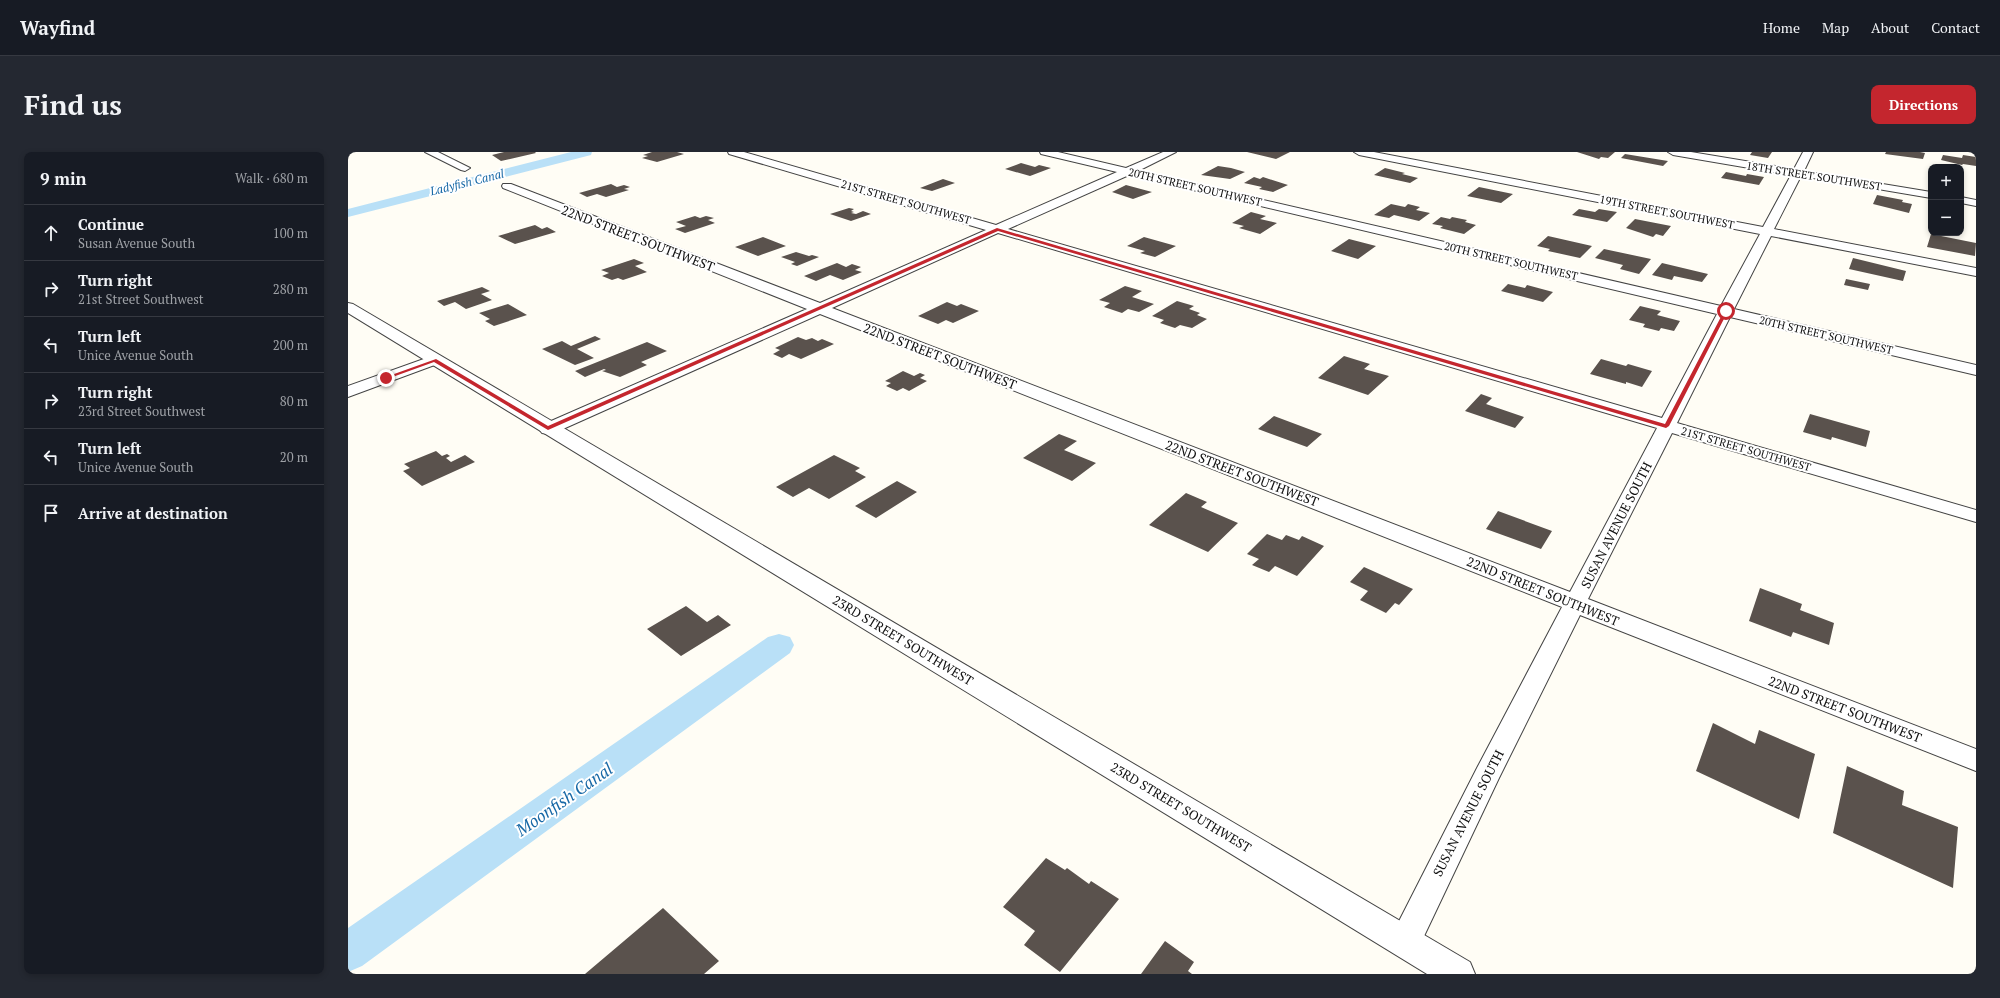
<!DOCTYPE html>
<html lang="en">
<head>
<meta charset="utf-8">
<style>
  :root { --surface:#171b24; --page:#242831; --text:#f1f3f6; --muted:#9ea1a6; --line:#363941; --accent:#c4262e }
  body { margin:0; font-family:"PT Serif",serif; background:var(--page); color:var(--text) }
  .controls { position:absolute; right:12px; top:12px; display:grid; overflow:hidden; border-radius:8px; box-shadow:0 2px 6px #0003 }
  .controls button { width:36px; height:36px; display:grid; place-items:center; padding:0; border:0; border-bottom:1px solid var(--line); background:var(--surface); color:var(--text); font:20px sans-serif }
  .stop { position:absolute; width:12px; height:12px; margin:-9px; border:3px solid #c4262e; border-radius:50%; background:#fff }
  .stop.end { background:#c4262e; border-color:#fff; box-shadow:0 1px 4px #0008 }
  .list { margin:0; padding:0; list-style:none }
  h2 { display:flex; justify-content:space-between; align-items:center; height:52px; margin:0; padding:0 16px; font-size:17px }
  h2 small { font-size:13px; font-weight:400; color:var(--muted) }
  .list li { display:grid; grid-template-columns:26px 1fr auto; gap:12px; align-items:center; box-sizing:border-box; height:56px; padding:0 16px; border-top:1px solid var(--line) }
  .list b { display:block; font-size:15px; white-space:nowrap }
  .list p { margin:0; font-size:13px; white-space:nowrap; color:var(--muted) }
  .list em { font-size:13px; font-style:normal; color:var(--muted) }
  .icon { flex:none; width:22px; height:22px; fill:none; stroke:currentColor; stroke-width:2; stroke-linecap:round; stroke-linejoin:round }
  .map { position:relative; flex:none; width:1628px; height:822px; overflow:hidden; border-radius:8px }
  header { display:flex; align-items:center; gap:24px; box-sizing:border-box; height:56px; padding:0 20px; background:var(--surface); border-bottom:1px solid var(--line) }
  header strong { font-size:19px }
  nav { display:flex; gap:22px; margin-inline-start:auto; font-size:14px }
  .intro { display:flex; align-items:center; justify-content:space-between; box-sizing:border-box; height:96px; padding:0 24px }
  h1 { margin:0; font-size:28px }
  .button { padding:10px 18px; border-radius:8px; background:var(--accent); color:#fff; font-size:14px; font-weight:700 }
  main { display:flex; gap:24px; padding:0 24px }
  aside { flex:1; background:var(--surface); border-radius:8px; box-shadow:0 2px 6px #0003 }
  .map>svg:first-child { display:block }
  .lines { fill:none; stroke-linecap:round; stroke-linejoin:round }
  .canal { fill:#b9e0f7; fill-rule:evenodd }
  .building { fill:#5a524d }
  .minor-casing { stroke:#444; stroke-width:2 }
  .tertiary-casing { stroke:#444; stroke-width:2 }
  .minor { fill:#fff; fill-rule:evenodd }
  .tertiary { fill:#fff; fill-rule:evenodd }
  .route { fill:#c4262e }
  .labels { text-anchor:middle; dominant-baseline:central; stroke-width:4; stroke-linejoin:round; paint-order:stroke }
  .far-street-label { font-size:11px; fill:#111; stroke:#fff }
  .far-water-label { font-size:12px; font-style:italic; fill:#1768a6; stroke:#fff }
  .street-label { font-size:13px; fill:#111; stroke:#fff }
  .near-water-label { font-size:17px; font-style:italic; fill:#1768a6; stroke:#fff }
</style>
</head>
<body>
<header>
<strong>Wayfind</strong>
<nav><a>Home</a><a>Map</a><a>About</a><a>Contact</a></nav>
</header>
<div class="intro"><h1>Find us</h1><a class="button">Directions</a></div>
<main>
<aside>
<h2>9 min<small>Walk · 680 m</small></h2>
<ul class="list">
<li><svg class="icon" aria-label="ahead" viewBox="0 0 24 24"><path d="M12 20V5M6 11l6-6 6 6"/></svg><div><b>Continue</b><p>Susan Avenue South</p></div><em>100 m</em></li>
<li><svg class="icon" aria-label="right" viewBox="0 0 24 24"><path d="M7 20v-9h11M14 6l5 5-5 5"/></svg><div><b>Turn right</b><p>21st Street Southwest</p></div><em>280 m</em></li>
<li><svg class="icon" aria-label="left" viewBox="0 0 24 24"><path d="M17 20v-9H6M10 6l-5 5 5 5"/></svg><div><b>Turn left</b><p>Unice Avenue South</p></div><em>200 m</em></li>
<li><svg class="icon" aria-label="right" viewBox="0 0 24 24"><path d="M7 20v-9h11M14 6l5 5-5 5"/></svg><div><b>Turn right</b><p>23rd Street Southwest</p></div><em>80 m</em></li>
<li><svg class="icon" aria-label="left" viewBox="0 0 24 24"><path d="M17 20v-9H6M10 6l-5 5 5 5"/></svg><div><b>Turn left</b><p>Unice Avenue South</p></div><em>20 m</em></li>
<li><svg class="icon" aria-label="arrive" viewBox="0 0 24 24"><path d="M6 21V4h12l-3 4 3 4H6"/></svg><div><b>Arrive at destination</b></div></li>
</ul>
</aside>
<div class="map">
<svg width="1628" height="822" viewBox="0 0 1628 822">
  <rect width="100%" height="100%" fill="#fffdf5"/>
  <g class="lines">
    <path class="canal" d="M223,0H244L243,3L0,65V57Z
      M431,482L442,485L446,493L442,501L14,814L0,820V776L420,485Z"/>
  </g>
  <path class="building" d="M156,0H187L188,1L153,9L144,3Z
    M304,0H329L336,2L309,10L294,6L300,4L295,3Z
    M899,0H942L928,7Z
    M1229,0H1267L1260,6L1253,5L1251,7Z
    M1404,0H1424L1420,6L1402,3Z
    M1538,0H1572L1577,1L1575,7L1537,2Z
    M1277,2L1320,9L1315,14L1273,6Z
    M1595,3L1614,6L1615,3L1628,5V14L1615,12L1614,13L1593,8Z
    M673,11L687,15L691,13L703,16L682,24L657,17Z
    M870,14L883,16L897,20L882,27L853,23Z
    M1037,16L1057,21L1054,22L1070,26L1062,31L1026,23Z
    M1378,20L1398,24L1399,22L1416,25L1411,33L1373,26Z
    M906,25L912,27L915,25L940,33L925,40L911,37L914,35L896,31Z
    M595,27L607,31L584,39L572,36Z
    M263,32L269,35L276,33L282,35L276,37L281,38L258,45L249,42L239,45L231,41Z
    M778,33L804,40L785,47L764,40Z
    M1131,35L1165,42L1153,51L1119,44Z
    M1529,43L1555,48L1554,50L1564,52L1561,61L1525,52Z
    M1043,52L1057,55L1060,52L1072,55L1068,58L1082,61L1071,69L1046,63L1041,66L1026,63Z
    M501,56L506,57L503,59L506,60L503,61L508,62L515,59L523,62L503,69L482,62Z
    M1231,57L1247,60L1251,57L1269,60L1259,70L1224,63Z
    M903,60L918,64L912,67L929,71L912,82L891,76L896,74L884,71Z
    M347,64L352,66L358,64L366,66L360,68L367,71L337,81L327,77L338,74L328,70Z
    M1093,65L1102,67L1104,65L1119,68L1117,70L1128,73L1116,82L1092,76L1095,74L1084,72Z
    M1287,67L1323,74L1315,84L1308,82L1305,85L1278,76Z
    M187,73L194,77L199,75L208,80L167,92L150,84Z
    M1583,82L1628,91L1627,104L1579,95Z
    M1200,84L1244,94L1232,106L1200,99L1202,97L1189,94Z
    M415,85L438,94L410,104L387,95Z
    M796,85L828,94L807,105L792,101L797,99L779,94Z
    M1001,87L1028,94L1010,107L983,99Z
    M1256,97L1303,107L1291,122L1272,117L1275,113L1247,106Z
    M448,100L461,104L464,103L471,105L449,114L443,112L447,110L433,105Z
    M1505,106L1558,119L1555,129L1501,117Z
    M286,107L296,111L287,114L299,120L275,128L270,126L264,128L254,124L261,121L253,118Z
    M489,111L498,115L504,112L513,115L507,118L514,120L495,128L482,123L468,129L456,124Z
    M1314,111L1360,122L1354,130L1326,124L1324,128L1304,123Z
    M1498,127L1522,132L1520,138L1496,133Z
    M1160,132L1177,136L1179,133L1205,140L1195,150L1153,139Z
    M777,134L794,139L784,145L806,152L791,160L780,157L774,161L756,155L762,151L751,148Z
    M134,135L142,139L133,142L144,148L118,157L107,150L96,154L89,149Z
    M829,149L846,154L841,157L852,161L849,163L859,167L844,176L832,173L827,176L812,171L816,168L804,164Z
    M599,150L609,154L613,152L631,159L605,171L598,168L590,172L570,164Z
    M160,152L179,163L146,174L137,169L142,167L131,161Z
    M1292,154L1313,159L1309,163L1332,169L1326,179L1313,176L1311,179L1295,175L1297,172L1281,168Z
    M247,184L253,187L229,197L246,206L227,213L194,197L214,189L223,194Z
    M450,185L458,188L464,186L470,189L474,187L486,192L453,207L441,202L434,206L425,202L432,198L427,196Z
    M299,190L319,199L293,210L299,213L272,225L254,219L258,218L256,217L237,225L227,219Z
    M996,204L1022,212L1016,217L1041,224L1020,243L970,226Z
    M1253,207L1278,214L1280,212L1304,219L1294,235L1278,230V232L1242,222Z
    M555,219L566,224L572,221L577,223L572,226L579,229L561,239L555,236L549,239L538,234L543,231L537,229Z
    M1133,242L1144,246L1138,252L1176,265L1167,276L1117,259Z
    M1462,262L1522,279L1518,295L1484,285L1483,288L1455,280Z
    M926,264L974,282L959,295L910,277Z
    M711,282L729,289L716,298L748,311L724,329L675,306Z
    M88,299L94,304L99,302L102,304L98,306L103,310L117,303L127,310L74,334L55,319L62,316L56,312Z
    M486,303L512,316L507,319L518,325L481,347L461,336L445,345L428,335Z
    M549,329L569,340L528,366L507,354Z
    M838,341L859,350L853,355L890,371L860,400L801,373Z
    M1150,359L1204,379L1193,397L1138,377Z
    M919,382L934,388L938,383L951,388L954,384L976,394L949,424L927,414L921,420L904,413L911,407L899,402Z
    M1016,415L1065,437L1051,453L1047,451L1038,461L1012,448L1020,439L1002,430Z
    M1412,436L1454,452L1452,458L1486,471L1481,493L1445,480L1443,485L1401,469Z
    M338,454L359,470L370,463L383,473L333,504L299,477Z
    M1365,571L1407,592L1411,578L1467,602L1451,667L1348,619Z
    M1499,614L1556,639L1554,653L1610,675L1605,736L1485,681Z
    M698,706L717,718L719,716L741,732L743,729L771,747L712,820L676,793L687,779L655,755Z
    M315,756L371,809L356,822H237Z
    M817,789L846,810L840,819L844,822H793Z"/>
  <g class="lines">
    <defs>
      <path id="minor" d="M77,0H90L122,16L117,19L113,18Z
        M380,0H396L648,73L769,20L693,2L692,0H710L778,16L815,0H828L790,19L1373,154L1412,82L1011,3L1006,0H1026L1415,75L1443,23L1325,3L1320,0H1343L1446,17L1455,0H1465L1456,19L1583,40V46L1453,24L1426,77L1628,116V124L1423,84L1386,157L1628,213V223L1382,165L1329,271L1628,358V370L1324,281L1240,447L1628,597V619L1232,463L1151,626L1068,801L1057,805L1046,801L1041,790L1046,779L1129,616L1214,455L472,162L206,281L200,282L194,281L191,277L194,273L459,157L155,36L154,34L155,32H163L472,151L638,78L381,2ZM781,23L1369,162L1314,266L660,77ZM650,81L1309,276L1222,440L484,156Z
        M1613,45L1628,48V54L1613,51Z
        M87,203L92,205L95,208L92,211L0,245V234Z"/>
      <path id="tertiary" d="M0,151L5,152L1122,810L1127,822H1079L0,161Z"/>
    </defs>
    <use href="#minor" class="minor-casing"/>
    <use href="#tertiary" class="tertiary-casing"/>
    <use href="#minor" class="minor"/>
    <use href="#tertiary" class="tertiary"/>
  </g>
  <path class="route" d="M649,76L1317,272L1376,159H1380L1321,274L1318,276L650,79L200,278L86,210L39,227L35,226L88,207L200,274Z"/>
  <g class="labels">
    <g class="far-street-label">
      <text transform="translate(1466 24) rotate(9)">18TH STREET SOUTHWEST</text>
      <text transform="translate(847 35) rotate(13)">20TH STREET SOUTHWEST</text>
      <text transform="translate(558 50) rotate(16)">21ST STREET SOUTHWEST</text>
      <text transform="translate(1319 60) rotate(11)">19TH STREET SOUTHWEST</text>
      <text transform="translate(1163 109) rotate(13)">20TH STREET SOUTHWEST</text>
      <text transform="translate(1478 183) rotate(13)">20TH STREET SOUTHWEST</text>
      <text transform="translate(1398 297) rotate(16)">21ST STREET SOUTHWEST</text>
    </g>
    <g class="far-water-label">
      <text transform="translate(119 30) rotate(-14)">Ladyfish Canal</text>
    </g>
    <g class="street-label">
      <text transform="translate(290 86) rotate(21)">22ND STREET SOUTHWEST</text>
      <text transform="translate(592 204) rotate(21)">22ND STREET SOUTHWEST</text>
      <text transform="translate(894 321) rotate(21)">22ND STREET SOUTHWEST</text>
      <text transform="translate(1268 373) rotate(-63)">SUSAN AVENUE SOUTH</text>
      <text transform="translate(1195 439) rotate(22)">22ND STREET SOUTHWEST</text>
      <text transform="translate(555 488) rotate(31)">23RD STREET SOUTHWEST</text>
      <text transform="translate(1497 557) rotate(21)">22ND STREET SOUTHWEST</text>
      <text transform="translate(833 655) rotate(31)">23RD STREET SOUTHWEST</text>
      <text transform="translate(1120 661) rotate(-63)">SUSAN AVENUE SOUTH</text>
    </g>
    <g class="near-water-label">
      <text transform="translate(216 647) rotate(-35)">Moonfish Canal</text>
    </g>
  </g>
</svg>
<div class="controls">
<button>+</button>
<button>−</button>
</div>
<div class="stop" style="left:1378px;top:159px"></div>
<div class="stop end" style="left:38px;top:226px"></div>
</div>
</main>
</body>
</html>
